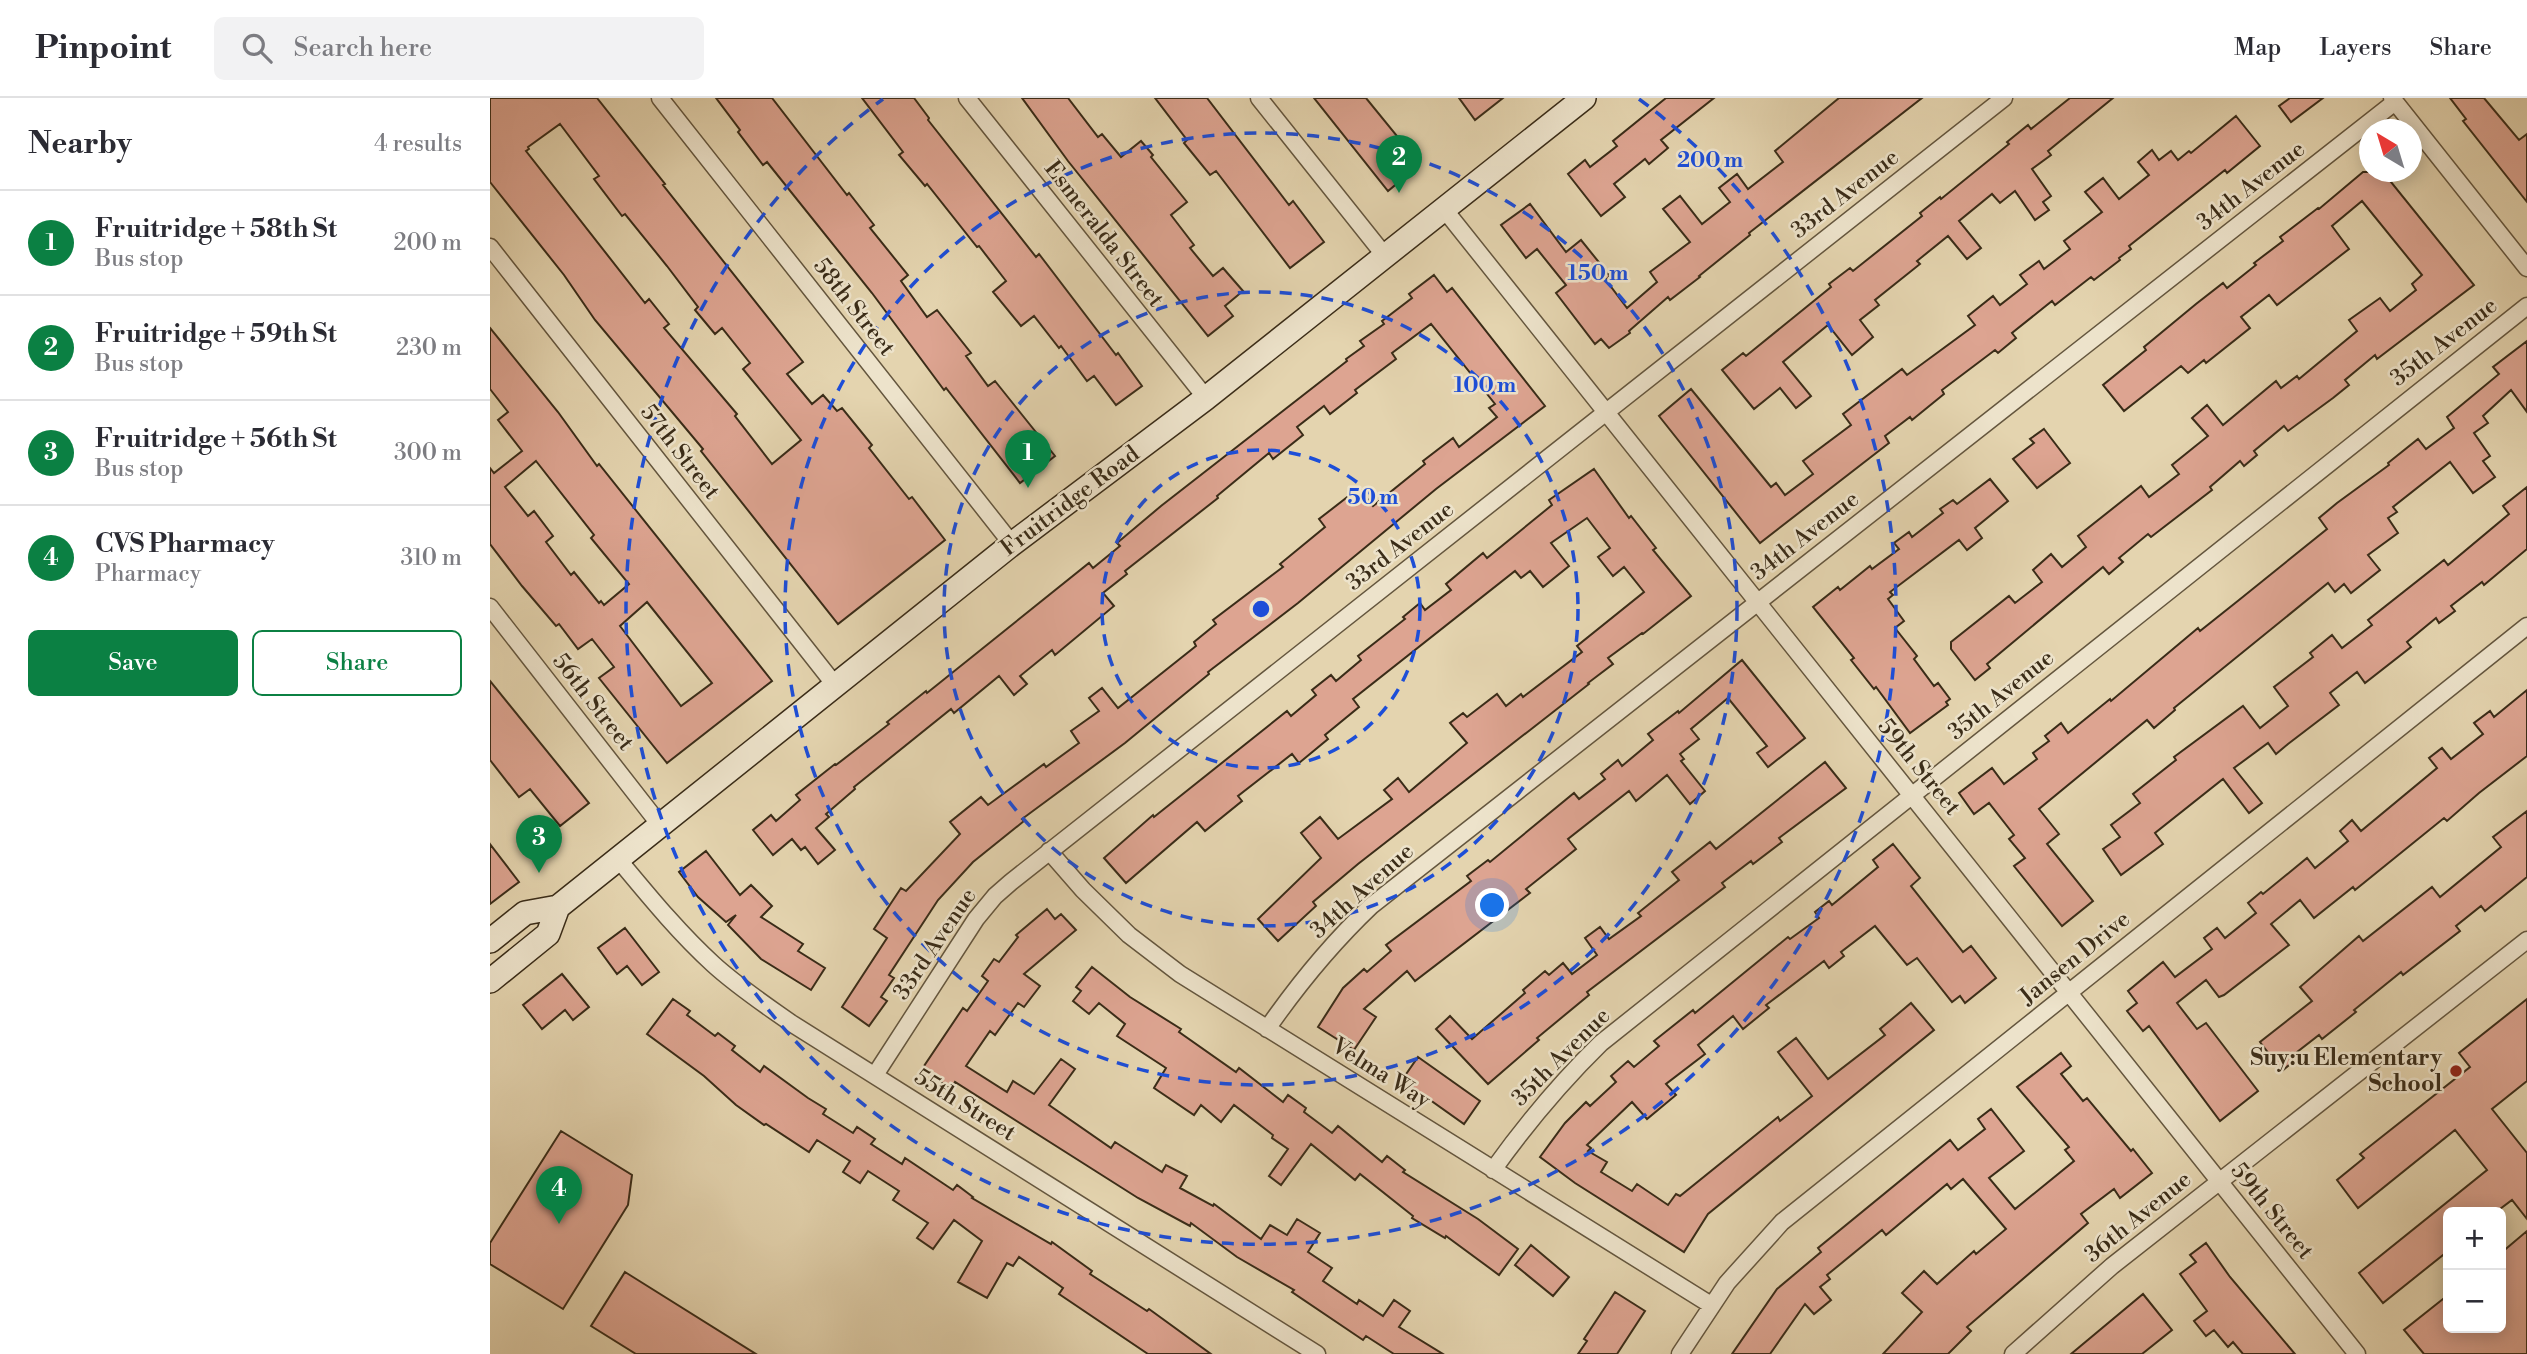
<!DOCTYPE html>
<html lang="en">
<head>
<meta charset="utf-8">
<style>
  :root { --surface:#fff; --page:#f2f2f3; --text:#2b2b33; --muted:#7c7c81; --line:#e1e1e2; --accent:#0b8043 }
  body { margin:0; font-family:"Libre Bodoni",serif; background:var(--page); color:var(--text) }
  .controls { position:absolute; right:21px; bottom:21px; display:grid; overflow:hidden; border-radius:10px; box-shadow:0 4px 18px #0003 }
  .controls button { width:63px; height:63px; display:grid; place-items:center; padding:0; border:0; border-bottom:2px solid var(--line); background:var(--surface); color:var(--text); font:35px sans-serif }
  .compass { position:absolute; left:1869px; top:21px; width:63px; height:63px; border-radius:50%; background:var(--surface); box-shadow:0 4px 18px #0003; rotate:322deg }
  .you { position:absolute; left:1003px; top:808px; width:24px; height:24px; margin:-18px; border:5px solid #fff; border-radius:50%; background:#1a73e8; box-shadow:0 0 0 10px #1a73e833 }
  .badge { display:grid; place-items:center; width:46px; height:46px; border-radius:50%; background:var(--accent); color:#fff; font-size:23px; font-weight:700 }
  .pin { position:absolute; translate:-50% -58px; filter:drop-shadow(0 2px 4px #0008) }
  .pin::after { content:''; position:absolute; top:37px; width:24px; height:21px; background:inherit; clip-path:polygon(0 0,100% 0,50% 100%) }
  .list { margin:0; padding:0; list-style:none }
  h2 { display:flex; justify-content:space-between; align-items:center; height:91px; margin:0; padding:0 28px; font-size:30px }
  h2 small { font-size:23px; font-weight:400; color:var(--muted) }
  .list li { display:grid; grid-template-columns:46px 1fr auto; gap:21px; align-items:center; box-sizing:border-box; height:105px; padding:0 28px; border-top:2px solid var(--line) }
  .list b { display:block; font-size:26px; white-space:nowrap }
  .list p { margin:0; font-size:23px; white-space:nowrap; color:var(--muted) }
  .list em { font-size:23px; font-style:normal; color:var(--muted) }
  .actions { display:flex; gap:14px; padding:21px 28px }
  .actions a { flex:1; padding:16px 0; border:2px solid var(--accent); border-radius:10px; text-align:center; font-size:24px; color:var(--accent) }
  .actions .main { background:var(--accent); color:#fff }
  .icon { flex:none; width:38px; height:38px; fill:none; stroke:currentColor; stroke-width:2; stroke-linecap:round; stroke-linejoin:round }
  .map { position:relative; flex:none; width:2037px; height:1256px; overflow:hidden }
  header { display:flex; align-items:center; gap:42px; box-sizing:border-box; height:98px; padding:0 35px; background:var(--surface); border-bottom:2px solid var(--line) }
  header strong { font-size:33px }
  nav { display:flex; gap:38px; margin-inline-start:auto; font-size:24px }
  .search { width:490px; height:63px; background:var(--page); display:flex; align-items:center; gap:18px; box-sizing:border-box; padding:0 24px; border-radius:10px; color:var(--muted); font-size:26px }
  main { display:flex }
  aside { flex:1; background:var(--surface) }
  .map>svg:first-child { display:block }
  .building { fill:#dda491; stroke:#3a2c18; stroke-width:2; fill-rule:evenodd }
  .lines { fill:none; stroke-linecap:round; stroke-linejoin:round }
  .street-casing { stroke:#64563e; stroke-width:19 }
  .secondary-casing { stroke:#3a2c18; stroke-width:26 }
  .street { stroke:#ede3cb; stroke-width:16 }
  .secondary { stroke:#ede3cb; stroke-width:23 }
  .ring { fill:none; stroke:#1d4ed8; stroke-width:3.5; stroke-dasharray:12 9 }
  .poi-dot { fill:#8f2418; stroke:#ede3cb; stroke-width:2.5 }
  .labels { text-anchor:middle; dominant-baseline:central; stroke-width:5; stroke-linejoin:round; paint-order:stroke }
  .street-label { font-size:23px; fill:#3a2c18; stroke:#ede3cb }
  .poi-label { font-size:23px; font-weight:bold; fill:#3a2c18; stroke:#ede3cb; text-anchor:end }
  .centre { fill:#1d4ed8; stroke:#ede3cb; stroke-width:3.5 }
  .ring-label { font-size:21px; text-anchor:middle; font-weight:bold; fill:#1d4ed8; stroke:#ede3cb; stroke-width:5; stroke-linejoin:round; paint-order:stroke }
</style>
</head>
<body>
<header>
<strong>Pinpoint</strong>
<div class="search"><svg class="icon" aria-label="search" viewBox="0 0 24 24"><circle cx="10" cy="10" r="6"/><path d="M15 15l6 6"/></svg>Search here</div>
<nav><a>Map</a><a>Layers</a><a>Share</a></nav>
</header>
<main>
<aside>
<h2>Nearby<small>4 results</small></h2>
<ul class="list">
<li><span class="badge">1</span><div><b>Fruitridge + 58th St</b><p>Bus stop</p></div><em>200 m</em></li>
<li><span class="badge">2</span><div><b>Fruitridge + 59th St</b><p>Bus stop</p></div><em>230 m</em></li>
<li><span class="badge">3</span><div><b>Fruitridge + 56th St</b><p>Bus stop</p></div><em>300 m</em></li>
<li><span class="badge">4</span><div><b>CVS Pharmacy</b><p>Pharmacy</p></div><em>310 m</em></li>
</ul>
<div class="actions"><a class="main">Save</a><a>Share</a></div>
</aside>
<div class="map">
<svg width="2037" height="1256" viewBox="0 0 2037 1256">
  <rect width="100%" height="100%" fill="#e4d4af"/>
  <filter id="stains"><feTurbulence type="fractalNoise" baseFrequency=".00286" numOctaves="4"/><feColorMatrix values="0 0 0 0 .2 0 0 0 0 .09 0 0 0 0 .02 0 0 0 .5 -.17"/></filter>
  <radialGradient id="worn" r=".72"><stop offset=".6" stop-color="#630" stop-opacity="0"/><stop offset="1" stop-color="#630" stop-opacity=".3"/></radialGradient>
  <path class="building" d="M0,0H107L175,86L173,87L313,264L297,276L322,306L333,297L347,313L352,310L382,347L379,350L419,401L422,399L455,442L348,526L211,353L213,351L105,222L74,177L0,84ZM70,26L109,78L104,81L132,118L135,116L177,168L208,209L205,212L225,236L232,230L260,265L253,271L311,342L282,366L245,318L247,316L174,230L179,226L159,201L155,205L36,53L39,51L38,49Z
    M226,0H282L357,97L359,95L384,127L380,130L418,177L411,183L437,219L447,212L481,255L476,258L498,288L505,283L565,358L530,385L456,290L454,292L382,195L277,64L273,67L248,34L250,32Z
    M372,0H424L439,20L438,22L546,159L549,156L626,257L628,255L652,288L626,307L604,278L597,283L571,248L569,250L544,218L531,228L503,194L516,183L489,148L487,149L437,86L435,88L409,57L413,54Z
    M532,0H578L608,39L612,36L631,59L651,43L663,57L661,59L697,104L681,117L704,147L700,150L723,178L733,170L753,193L735,208L743,218L718,238L578,63Z
    M665,0H717L799,107L803,103L834,144L800,170L726,73L720,77L694,45L697,42Z
    M824,0H876L907,38L899,44L922,73L898,93Z
    M969,0H1013L985,22Z
    M1176,0H1224L1171,42L1178,50L1159,66L1155,61L1124,86L1135,99L1111,118L1078,76L1095,62L1100,69L1127,48L1123,43Z
    M1349,0H1432L1259,135L1260,137L1209,178L1210,179L1180,202L1178,199L1139,233L1140,235L1119,250L1111,241L1105,246L1066,195L1076,187L1047,151L1036,160L1011,127L1040,106L1076,154L1091,142L1120,178L1116,182L1137,210L1167,184L1160,174L1200,144L1173,111L1190,98L1212,126L1240,104L1229,90L1247,76L1258,91L1293,64L1285,53Z
    M1580,0H1623L1558,53L1561,57L1542,71L1561,98L1553,104L1559,112L1545,122L1525,93L1510,105L1502,96L1469,123L1491,150L1477,161L1458,138L1427,163L1430,166L1385,202L1389,207L1370,222L1383,239L1362,257L1338,227L1293,264L1321,298L1306,310L1290,290L1264,311L1232,272L1253,255L1256,258L1341,189L1339,186L1360,170L1363,173L1432,118L1430,115L1450,99L1451,101L1519,46L1517,44L1538,27L1541,31Z
    M1800,0H1833L1801,24L1789,8Z
    M1960,0H1994L2029,42L2037,36V104L1973,23L1976,21Z
    M1746,18L1770,48L1737,75L1735,72L1639,148L1641,151L1629,160L1630,162L1604,182L1601,179L1565,207L1562,203L1522,235L1526,240L1508,255L1505,252L1452,292L1454,296L1422,322L1420,319L1395,338L1399,345L1270,445L1169,318L1201,291L1281,389L1286,385L1295,397L1323,376L1313,363L1361,327L1353,316L1412,271L1417,277L1485,227L1478,218L1503,198L1510,207L1537,186L1530,177L1549,163L1554,171L1580,151L1574,143L1612,114L1595,94L1613,80L1629,101L1659,77L1648,64L1662,52L1669,62L1681,53L1688,62L1699,53L1701,55Z
    M1873,74H1893L1984,187L1887,261L1885,257L1855,282L1859,287L1843,300L1798,333L1794,328L1764,353L1767,357L1754,368L1750,363L1720,389L1722,392L1661,439L1658,436L1629,460L1633,464L1619,476L1613,469L1497,566L1500,570L1485,582L1461,551V544L1519,498L1525,505L1552,484L1543,472L1561,456L1572,469L1596,449L1588,438L1651,388L1659,399L1689,376L1682,367L1718,338L1702,320L1717,307L1733,327L1786,283L1791,290L1807,278L1809,281L1867,233L1859,222L1890,200L1900,213L1926,192L1922,186L1932,177L1872,103L1842,128L1859,151L1787,207L1779,197L1751,219L1760,230L1716,265L1714,262L1698,275L1691,268L1634,313L1613,287L1656,252L1654,249L1706,206L1733,185L1737,190L1766,167L1764,165L1793,143L1790,139L1828,110L1829,111Z
    M944,177L957,194L962,190L1055,308L946,391L808,505L718,574L719,576L635,645L532,721L534,723L483,764L448,802L399,877L404,880L391,899L397,903L379,928L352,909L397,840L384,831L411,790L416,793L470,736L460,724L491,699L498,707L554,666L556,669L589,645L581,633L609,613L599,600L612,590L628,610L706,548L704,544L726,526L723,522L793,469L790,466L835,429L829,421L869,390L883,408L935,366L933,363L963,340L969,349L1007,319L999,310L1005,306L941,226L902,255L906,261L865,292L867,295L840,316L834,308L807,329L813,337L783,361L779,355L727,398L728,400L635,473L637,476L613,495L624,508L565,557L562,552L530,578L537,586L524,597L509,578L464,615L461,611L364,689L365,691L336,716L339,719L326,730L345,752L328,766L315,749L311,752L302,741L283,757L263,732L281,717L286,723L310,702L306,697L345,666L346,667L399,626L397,624L436,593L437,595L599,465L603,470L630,448L627,445L671,408L857,263L856,261L874,248L870,243L894,226L892,223L922,200L919,196Z
    M0,230L68,314L107,368L109,366L282,583L177,665L109,580L124,569L102,541L88,551L69,526L66,528L32,488L0,446V370L4,375L32,353L8,322L18,314L0,291ZM46,363L104,437L101,440L139,486L114,507L111,503L109,505L84,474L81,477L56,444L63,438L44,413L38,418L15,389ZM157,504L222,585L191,608L130,528Z
    M2037,243V314L2021,292L1993,318L1998,325L1984,335L2000,358L1993,363L2005,379L1983,395L1960,364L1903,409L1907,414L1898,420L1908,435L1878,457L1890,472L1861,495L1854,486L1845,494L1838,485L1684,610L1685,612L1664,630L1657,622L1549,711L1569,736L1557,746L1603,803L1572,828L1524,768L1535,760L1519,741L1524,737L1499,705L1484,716L1469,695L1502,670L1514,686L1547,661L1543,655L1559,643L1555,638L1571,625L1578,635L1620,601L1621,603L1708,530L1710,533L1749,502L1837,431L1829,420L1847,405L1899,367L1898,365L1928,341L1936,351L1964,330L1957,319L2009,276L2003,269Z
    M1554,331L1580,365L1547,390L1523,361L1544,345L1540,341Z
    M1104,371L1139,420L1141,418L1166,450L1163,452L1201,498L1153,536L1152,535L1118,560L1123,566L1098,585L1099,586L868,766L823,804L826,808L788,843L768,821L831,760L811,735L830,719L848,741L902,701L894,692L908,680L919,694L977,645L960,625L973,615L977,619L1007,596L1016,608L1031,596L1033,599L1092,554L1087,548L1154,494L1134,469L1123,478L1108,459L1120,450L1097,420L1061,445L1079,468L1053,489L1040,473L1031,480L1025,473L863,601L869,609L835,637L838,641L809,665L802,656L748,698L752,703L715,733L707,724L636,785L614,760L663,717L664,719L797,613L801,618L826,597L822,592L841,577L846,583L871,562L868,558L915,521L913,519L930,505L935,512L961,492L956,486L993,455L997,460L1062,407L1059,402Z
    M1500,381L1518,403L1485,430L1492,440L1477,452L1469,442L1400,494L1403,497L1398,501L1414,523L1405,530L1427,558L1424,561L1444,588L1448,585L1460,601L1456,604L1458,607L1420,635L1386,589L1384,591L1361,562L1364,560L1323,509L1348,489L1350,492L1380,468L1382,471L1409,451L1404,445L1419,434L1422,439L1453,415L1450,411L1463,402L1467,406Z
    M2037,389V451L1994,487L1992,484L1961,508L1965,513L1949,525L1946,520L1917,544L1921,549L1875,585L1867,574L1840,595L1849,607L1798,646L1786,656L1778,645L1744,670L1772,705L1759,715L1733,681L1665,735L1673,746L1631,777L1613,751L1630,739L1621,727L1650,705L1643,696L1686,662L1684,659L1753,608L1770,630L1798,608L1784,589L1823,559L1820,555L1842,537L1852,550L1882,527L1878,522L1954,462L1958,467L2019,416L2013,408Z
    M1252,562L1315,640L1278,669L1267,655L1277,648L1238,600L1201,631L1209,641L1190,656L1194,661L1191,663L1215,693L1200,706L1177,677L1146,703L1139,693L1078,741L1086,751L1036,791L1040,795L925,883L917,873L874,911L886,919L864,952L828,929L853,890L874,871L877,874L901,853L896,847L981,783L977,778L998,762L1000,764L1084,695L1089,701L1115,681L1111,676L1128,662L1132,668L1163,642L1158,636L1188,613L1189,615Z
    M0,583L99,705L70,728L40,691L29,699L0,662Z
    M2037,592V658L1989,695L1957,723L1954,720L1865,792L1863,789L1824,820L1810,802L1781,826L1799,847L1734,897L1729,899L1716,882L1687,905L1707,931L1716,925L1768,993L1730,1023L1659,928L1653,933L1637,913L1647,905L1638,893L1673,864L1685,879L1722,851L1714,840L1727,830L1735,840L1766,815L1758,805L1771,794L1773,796L1817,760L1825,770L1858,743L1850,733L1862,722L1871,733L1947,670L1939,660L1952,650L1961,661L1993,636L1984,625L2000,613L2004,619Z
    M1335,664L1356,690L1289,740L1292,744L1263,766L1261,763L1232,785L1235,789L1097,894L1099,897L1047,940L1049,942L998,986L946,931L960,918L982,941L1035,895L1033,892L1055,873L1059,877L1073,865L1082,876L1107,857L1095,840L1110,829L1119,841L1151,818L1148,815L1189,782L1182,774L1220,744L1226,751Z
    M2037,713V779L1995,813L1991,808L1966,828L1970,833L1913,877L1911,874L1864,912L1866,914L1832,941L1829,937L1802,958L1805,962L1792,973L1770,944L1822,903L1810,889L1869,838L1873,843L1942,789L1950,799L2011,749L2003,739Z
    M0,746L29,784L0,806Z
    M1403,746L1430,780L1421,788L1473,854L1481,848L1506,880L1475,905L1470,898L1462,904L1427,860L1417,867L1385,828L1351,854L1354,858L1339,870L1334,863L1276,907L1279,910L1253,931L1243,918L1208,947L1215,956L1176,986L1186,997L1157,1021L1142,1004L1097,1047L1101,1050L1098,1053L1117,1064L1111,1074L1142,1093L1147,1086L1178,1107L1186,1096L1190,1098L1288,1019L1290,1023L1322,998L1288,954L1306,940L1338,981L1395,937L1390,931L1421,905L1444,932L1218,1116L1194,1154L1085,1085L1050,1059L1075,1025L1096,1004L1100,1008L1126,984L1121,978L1138,963L1144,969L1169,948L1164,943L1203,912L1205,915L1298,839L1300,841L1329,820L1325,814L1339,803L1342,807L1388,769L1383,762Z
    M216,753L250,797L261,787L282,808L271,819L313,846L308,853L335,870L321,892L271,861L238,827L246,817L236,824L208,799L189,774Z
    M557,811L565,821L571,816L586,832L534,876L550,888L534,909L528,905L505,937L500,933L476,968L517,994L523,983L544,996L571,961L585,971L559,1007L621,1050L625,1044L672,1074L676,1067L697,1078L690,1090L723,1108L724,1106L771,1141L780,1127L797,1137L807,1121L830,1135L818,1154L842,1170L833,1183L867,1206L869,1202L893,1218L904,1202L920,1213L909,1229L953,1256H904L876,1238L873,1242L802,1194L804,1192L747,1159L701,1125L700,1128L648,1100L465,984L461,991L432,971L473,910L477,913L498,883L492,878L504,861L509,864L528,839L526,837Z
    M135,830L169,874L152,887L137,868L127,876L108,850Z
    M602,869L640,899L691,931L689,934L746,974L749,970L793,1004L798,997L816,1010L814,1014L842,1035L848,1028L892,1064L897,1058L915,1072L913,1074L988,1121L1028,1151L1009,1177L956,1138L955,1140L922,1120L923,1118L870,1076L865,1082L821,1046L791,1087L779,1078L798,1051L782,1040L783,1037L744,1007L731,1024L711,1007L704,1017L664,990L676,970L627,938L635,926L609,905L599,916L583,903L591,893L586,889Z
    M72,876L99,909L83,922L75,912L52,931L33,907Z
    M183,901L200,913L197,917L225,938L228,935L245,948L242,952L270,974L274,968L318,1000L336,1011L333,1016L363,1035L367,1029L385,1041L381,1046L412,1066L415,1060L463,1092L467,1087L483,1099L482,1100L561,1146L562,1144L602,1173L600,1176L657,1213L659,1211L721,1256H658L569,1196L573,1190L529,1159L523,1168L517,1165L497,1200L468,1184L492,1143L464,1122L443,1151L427,1140L438,1125L403,1102L409,1093L378,1073L370,1085L353,1074L360,1063L327,1042L319,1054L276,1026L274,1027L246,1007L214,978L157,936Z
    M2037,901V983L2002,1011L2037,1055V1121L2022,1102L2006,1114H1958V1153L1893,1205L1869,1175L1997,1072L1965,1032L1868,1110L1847,1082L1874,1060L1870,1056L1980,969L1969,955Z
    M1571,955L1581,968L1571,976L1593,1003L1597,1000L1641,1053L1643,1051L1662,1075L1630,1100L1624,1091L1591,1116L1598,1125L1477,1229L1481,1233L1458,1256H1393L1432,1214L1412,1195L1434,1173L1447,1186L1484,1153L1486,1156L1516,1131L1473,1081L1461,1091L1457,1086L1396,1137L1392,1132L1337,1177L1340,1181L1330,1189L1341,1202L1324,1216L1315,1206L1280,1256H1242L1287,1191L1331,1154L1328,1150L1460,1042L1468,1052L1495,1031L1488,1021L1501,1011L1534,1053L1499,1080L1525,1111L1584,1063L1575,1052L1579,1049L1527,989Z
    M928,959L990,1003L974,1026L912,982Z
    M71,1033L142,1077L138,1107L73,1211L0,1166V1145Z
    M2037,1133V1256H1934L1914,1232L1958,1197V1230H2011V1155Z
    M1716,1145L1740,1179L1805,1256H1753L1743,1244L1738,1249L1724,1232L1716,1238L1704,1223L1717,1213L1690,1176L1706,1164L1700,1157Z
    M1041,1147L1079,1179L1063,1198L1025,1167Z
    M135,1174L266,1256H146L101,1228Z
    M1125,1194L1155,1213L1127,1256H1088L1097,1243L1094,1241Z
    M1653,1196L1682,1232L1652,1256H1581Z"/>
  <g class="lines">
    <defs>
      <path id="street" d="M170,0L522,446
        M477,0L716,300
        M769,0L895,158
        M1902,0L2037,170
        M954,111L1867,1256
        M0,149L345,587
        M0,509L170,727
        M559,753L593,792L639,837L690,876L1221,1207
        M128,761C158,797 188,834 223,866C247,888 274,906 301,925L827,1256
        M777,931C809,885 840,847 881,808L1905,4
        M385,977L486,821L505,798L521,784L1514,0
        M1003,1072C1036,1026 1070,985 1111,945L2037,208
        M1190,1256L1237,1185L1292,1124L2037,528
        M1523,1256L1622,1168L2037,842"/>
      <path id="secondary" d="M0,843L35,815L68,809L522,446L716,300L1094,0
        M0,883L58,836L68,809"/>
    </defs>
    <use href="#street" class="street-casing"/>
    <use href="#secondary" class="secondary-casing"/>
    <use href="#street" class="street"/>
    <use href="#secondary" class="secondary"/>
  </g>
  <g class="ring">
    <circle cx="771" cy="511" r="159"/>
    <circle cx="771" cy="511" r="317"/>
    <circle cx="771" cy="511" r="476"/>
    <path d="M1149 1A635 635 0 1 1 393 1"/>
  </g>
  <circle class="poi-dot" cx="1966" cy="973" r="7"/>
  <g class="labels">
    <g class="street-label">
      <text transform="translate(1761 88) rotate(-38)">34th Avenue</text>
      <text transform="translate(1355 96) rotate(-38)">33rd Avenue</text>
      <text transform="translate(614 136) rotate(52)">Esmeralda Street</text>
      <text transform="translate(364 209) rotate(52)">58th Street</text>
      <text transform="translate(1954 244) rotate(-38)">35th Avenue</text>
      <text transform="translate(190 354) rotate(52)">57th Street</text>
      <text transform="translate(580 403) rotate(-37)">Fruitridge Road</text>
      <text transform="translate(1315 438) rotate(-38)">34th Avenue</text>
      <text transform="translate(910 448) rotate(-38)">33rd Avenue</text>
      <text transform="translate(1511 597) rotate(-39)">35th Avenue</text>
      <text transform="translate(103 604) rotate(52)">56th Street</text>
      <text transform="translate(1429 669) rotate(51)">59th Street</text>
      <text transform="translate(872 793) rotate(-42)">34th Avenue</text>
      <text transform="translate(445 846) rotate(-56)">33rd Avenue</text>
      <text transform="translate(1585 860) rotate(-39)">Jansen Drive</text>
      <text transform="translate(1071 959) rotate(-45)">35th Avenue</text>
      <text transform="translate(891 975) rotate(32)">Velma Way</text>
      <text transform="translate(475 1007) rotate(32)">55th Street</text>
      <text transform="translate(1782 1113) rotate(51)">59th Street</text>
      <text transform="translate(1648 1119) rotate(-39)">36th Avenue</text>
    </g>
    <g class="poi-label">
      <text x="1952" y="960">Suy:u Elementary<tspan x="1952" dy="26">School</tspan></text>
    </g>
  </g>
  <circle cx="771" cy="511" r="10" class="centre"/>
  <g class="ring-label">
    <text x="1220" y="69">200 m</text>
    <text x="1108" y="182">150 m</text>
    <text x="995" y="294">100 m</text>
    <text x="883" y="406">50 m</text>
  </g>
  <rect width="100%" height="100%" filter="url(#stains)"/>
  <rect width="100%" height="100%" fill="url(#worn)"/>
</svg>
<div class="controls">
<button>+</button>
<button>−</button>
</div>
<svg class="compass" viewBox="-18 -18 36 36"><path d="M0-13l5 13h-10z" fill="#e53935"/><path d="M0 13l5-13h-10z" fill="#7c7c81"/></svg>
<div class="you"></div>
<div class="pin badge" style="left:538px;top:390px">1</div>
<div class="pin badge" style="left:909px;top:95px">2</div>
<div class="pin badge" style="left:49px;top:775px">3</div>
<div class="pin badge" style="left:69px;top:1126px">4</div>
</div>
</main>
</body>
</html>
